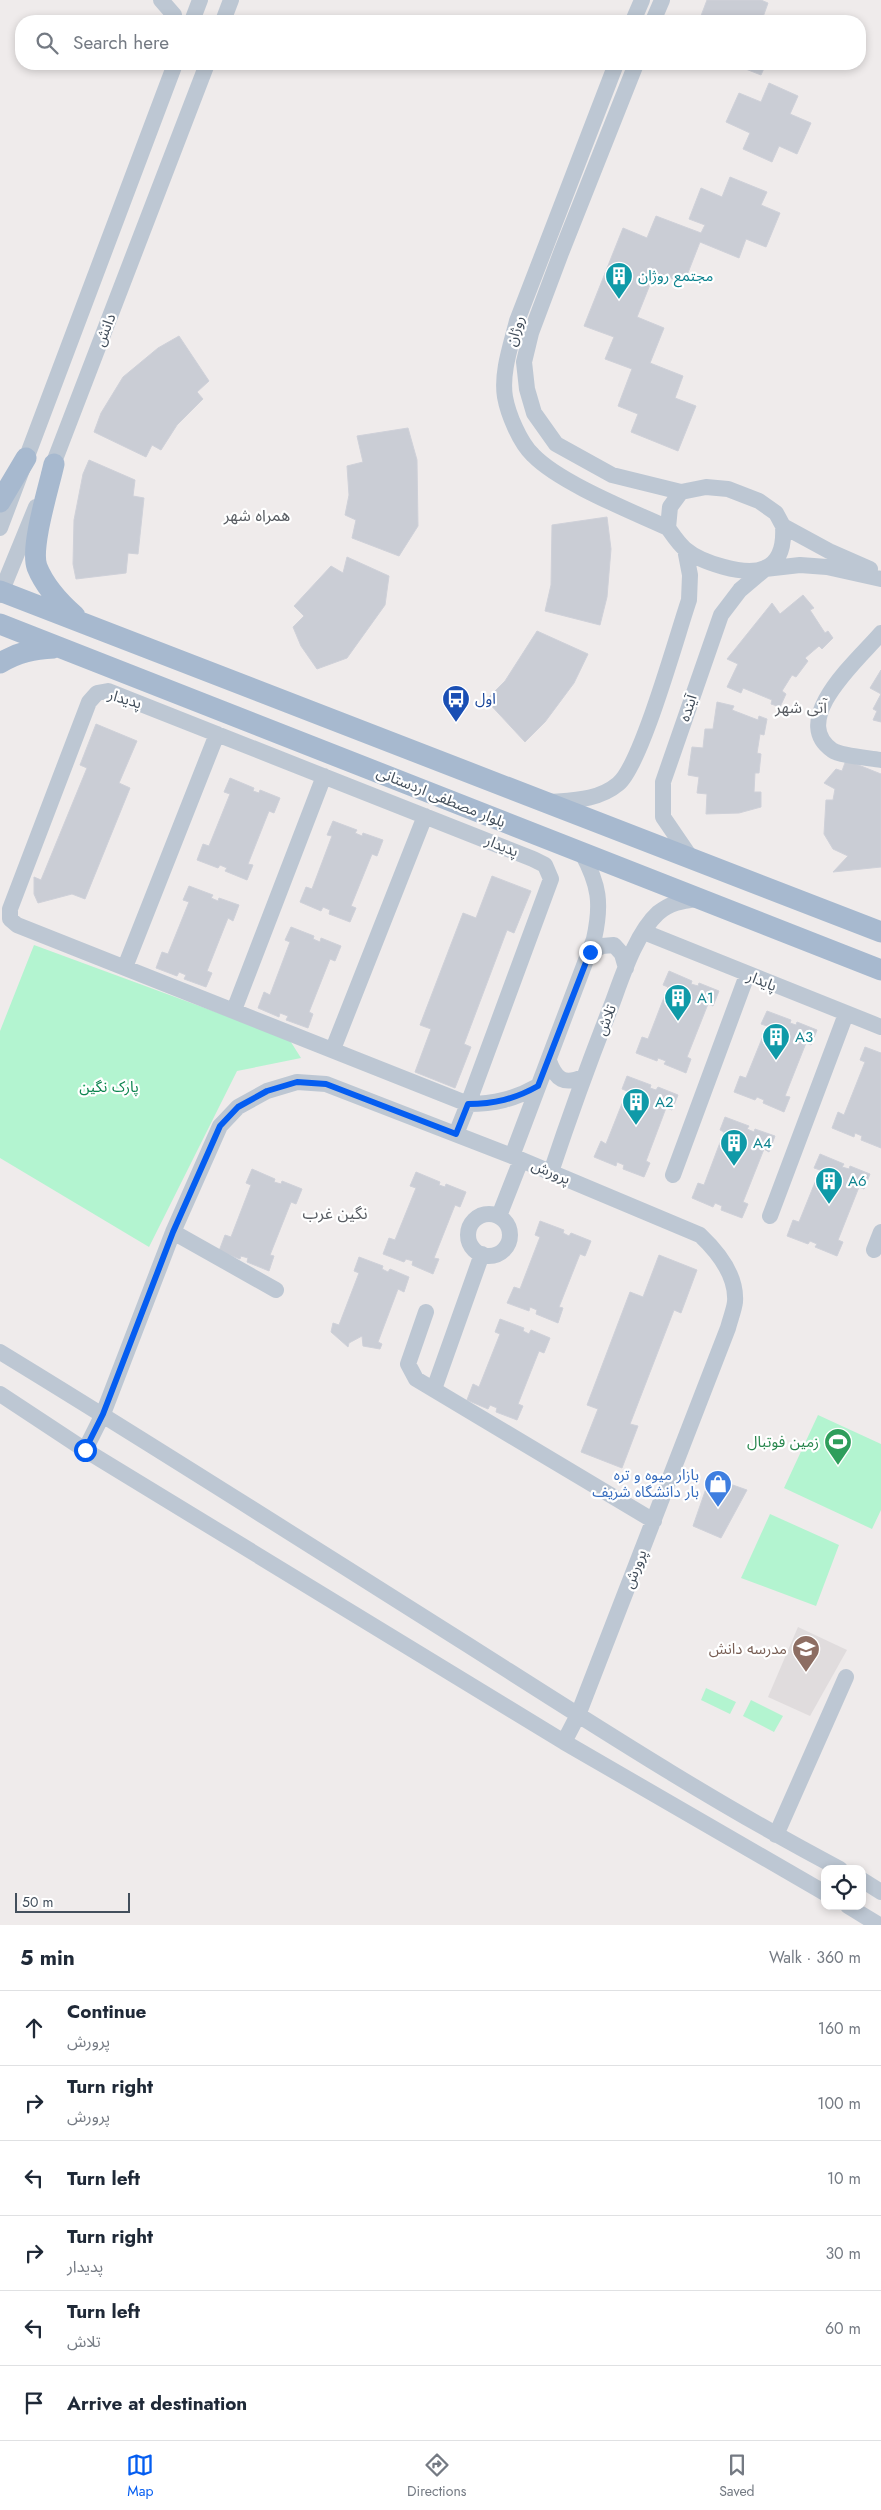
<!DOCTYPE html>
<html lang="en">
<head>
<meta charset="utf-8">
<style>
  :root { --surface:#fff; --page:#f6f6f7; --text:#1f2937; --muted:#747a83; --line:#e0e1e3; --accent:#045df1 }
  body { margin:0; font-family:Jost,"Noto Sans Arabic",sans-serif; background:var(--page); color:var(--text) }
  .controls { position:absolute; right:15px; bottom:15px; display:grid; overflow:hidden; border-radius:10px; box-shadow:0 2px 8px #0003 }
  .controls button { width:45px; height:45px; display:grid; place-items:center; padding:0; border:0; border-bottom:1px solid var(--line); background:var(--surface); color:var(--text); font:25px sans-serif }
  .scale { position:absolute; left:15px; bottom:12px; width:115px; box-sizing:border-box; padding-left:5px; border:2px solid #424e5b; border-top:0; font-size:14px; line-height:18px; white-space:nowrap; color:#424e5b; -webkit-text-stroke:4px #fff; paint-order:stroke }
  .stop { position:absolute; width:15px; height:15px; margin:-11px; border:4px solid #045df1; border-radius:50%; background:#fff }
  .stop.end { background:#045df1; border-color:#fff; box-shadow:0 1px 5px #0008 }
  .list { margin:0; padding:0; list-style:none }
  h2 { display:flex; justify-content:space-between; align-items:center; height:65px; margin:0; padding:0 20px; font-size:21px }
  h2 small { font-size:16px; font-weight:400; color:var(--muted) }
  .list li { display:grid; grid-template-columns:32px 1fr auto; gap:15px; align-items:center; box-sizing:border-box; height:75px; padding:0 20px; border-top:1px solid var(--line) }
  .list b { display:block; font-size:19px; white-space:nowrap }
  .list p { margin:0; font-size:16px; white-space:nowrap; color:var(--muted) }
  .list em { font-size:16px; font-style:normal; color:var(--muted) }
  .icon { flex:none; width:28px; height:28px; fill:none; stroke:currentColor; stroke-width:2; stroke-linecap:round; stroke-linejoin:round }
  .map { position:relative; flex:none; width:881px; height:1925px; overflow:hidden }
  .search { position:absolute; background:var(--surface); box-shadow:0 2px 8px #0003; left:15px; right:15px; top:15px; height:55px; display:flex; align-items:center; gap:12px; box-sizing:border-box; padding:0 18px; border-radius:20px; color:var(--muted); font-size:19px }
  .sheet { height:515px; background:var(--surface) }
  nav { display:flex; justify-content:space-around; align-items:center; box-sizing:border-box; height:70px; border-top:1px solid var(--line); background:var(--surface); font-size:14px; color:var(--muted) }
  nav a { display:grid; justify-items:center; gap:2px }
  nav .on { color:var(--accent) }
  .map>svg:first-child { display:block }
  .education { fill:#e0dcdd }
  .green { fill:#b3f4d0 }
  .building { fill:#cacdd5; stroke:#cfd1d9 }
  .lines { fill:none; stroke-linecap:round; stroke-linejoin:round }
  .minor { stroke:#bdc7d3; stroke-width:16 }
  .major { stroke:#a7b9cf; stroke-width:21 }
  .route { stroke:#045df1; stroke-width:6 }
  .labels { text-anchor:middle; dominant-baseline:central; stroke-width:4.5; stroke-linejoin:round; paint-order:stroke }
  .culture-label { font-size:15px; fill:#0d838f; stroke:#fff; text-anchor:start }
  .street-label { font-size:15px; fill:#424e5b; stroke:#fff }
  .transit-label { font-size:15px; fill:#164399; stroke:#fff; text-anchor:start }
  .park-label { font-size:15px; fill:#0c844f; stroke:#fff }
  .leisure-label { font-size:15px; fill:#27864d; stroke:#fff; text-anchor:end }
  .shop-label { font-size:15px; fill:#366cbe; stroke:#fff; text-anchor:end }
  .education-label { font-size:15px; fill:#785e54; stroke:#fff; text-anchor:end }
  .neighbourhood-label { font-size:16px; fill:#585c62; stroke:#fff }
</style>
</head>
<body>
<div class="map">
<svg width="881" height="1925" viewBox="0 0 881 1925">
  <rect width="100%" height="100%" fill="#efebeb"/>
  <path class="education" d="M798,1627L847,1650L810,1716L768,1697Z"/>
  <path class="green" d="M34,945L289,1039L301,1058L237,1071L149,1247L0,1158V1031Z
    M818,1415L881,1444V1510L872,1529L784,1488Z
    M770,1514L839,1545L816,1606L741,1578Z
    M706,1688L736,1702L730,1714L701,1700Z
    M751,1700L783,1716L774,1732L743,1716Z"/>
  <path class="building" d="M707,0H761L768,3L762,20L766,21H699Z
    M733,64H766L761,75Z
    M769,83L798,96L790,114L811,123L797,154L779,146L772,162L743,149L750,133L726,122L739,93L761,102Z
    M730,177L767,192L761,205L780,213L766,247L746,239L739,258L700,242L684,283L655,272L637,317L664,328L650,363L683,376L675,398L696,406L678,451L631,432L638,414L618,406L632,369L605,359L614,337L584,326L623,228L647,238L656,216L701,233L705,225L689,219L701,188L722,197Z
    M179,336L209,381L197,392L203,399L177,425L161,450L152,445L146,457L94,432L101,413L123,377L158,348Z
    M408,428L417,460L418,526L399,556L352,538L356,520L345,515L349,495L347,466L363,462L357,436Z
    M89,460L135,480L133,496L144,498L138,554L128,553L126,573L76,579L73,564L74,520L83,474Z
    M607,517L611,549L607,597L600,625L545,611L551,585L552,525Z
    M347,557L389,576L385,605L347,658L317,669L301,646L293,627L304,616L294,606L331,566L343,573Z
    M803,595L814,608L810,610L825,633L828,631L833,638L822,649L819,646L805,658L808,661L796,677L792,675L782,691L786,694L780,707L771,704L772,700L743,688L741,693L727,687L738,664L727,659L772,603L780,614Z
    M537,631L588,654L574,683L545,722L525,742L486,700L505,681Z
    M881,670V722L873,720L877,711L873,709L881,694L870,688Z
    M717,702L734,706L732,710L758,720L759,716L767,719L764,735L760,734L757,753L761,754L759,773H755L754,792H761V807L739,813L706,814L707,794L697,793L699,777L688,775L692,747L703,748L705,729H713Z
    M96,724L137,741L119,783L130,788L85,899L72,894L38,903L34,894V877L41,880L87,768L80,765Z
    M846,760L881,774V867L833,872L848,856L833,849L824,834L826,800H833L835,789L824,783L836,769L842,771Z
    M230,778L254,788L253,791L259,793L260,790L280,798L274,813L269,811L248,864L253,865L247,880L225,871L227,868L220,865L218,868L197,860L203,844L209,846L230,794L224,792Z
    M333,821L357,830L355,833L362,836L363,833L383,840L377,856L372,854L351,906L356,908L350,922L329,914L330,910L323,907L321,911L300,902L306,887L312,889L332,836L327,835Z
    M492,876L531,891L514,933L507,930L464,1044L471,1047L455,1088L415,1072L431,1029L420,1025L463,913L476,918Z
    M189,886L213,895L211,898L218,901L219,898L239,905L233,921L228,918L207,971L212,973L206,987L184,979L186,975L179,972L177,976L156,968L162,952L168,954L189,902L183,900Z
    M291,927L314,936L313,939L320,942L321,938L341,946L335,961L330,959L309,1012L313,1014L308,1028L286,1020L288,1016L280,1013L279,1017L258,1008L264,992L270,995L290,942L285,940Z
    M669,971L692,981L691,984L698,986L699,983L719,991L713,1006L708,1004L687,1057L691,1059L686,1073L664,1064L666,1061L658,1058L657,1061L636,1053L642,1037L648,1039L668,987L663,985Z
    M767,1011L791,1020L790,1023L796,1025L797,1022L817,1030L811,1045L806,1043L785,1096L790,1097L784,1112L763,1103L764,1100L757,1097L755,1100L734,1092L740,1076L746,1078L767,1026L761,1024Z
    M865,1047L881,1053V1148L861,1140L862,1136L855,1133L854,1137L832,1128L838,1112L844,1115L865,1062L860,1060Z
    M627,1076L651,1085L650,1088L656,1090L658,1087L678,1095L672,1110L666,1108L646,1161L650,1163L644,1177L623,1169L624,1165L617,1162L616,1166L594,1157L601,1141L606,1144L627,1091L622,1089Z
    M725,1117L749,1126L747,1129L754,1132L755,1129L775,1136L769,1152L764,1149L743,1202L748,1204L742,1218L721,1210L722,1206L715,1203L713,1207L692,1198L698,1183L704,1185L724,1132L720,1130Z
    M820,1154L844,1164L842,1167L849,1169L850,1166L870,1174L864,1189L859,1187L838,1240L843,1242L837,1256L815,1247L817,1244L810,1241L808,1244L787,1236L793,1220L799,1222L820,1170L814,1168Z
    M252,1169L275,1179L274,1182L281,1184L282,1181L302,1189L296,1204L291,1202L270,1255L274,1256L269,1271L247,1262L248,1258L241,1256L240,1259L219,1251L225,1235L231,1237L251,1185L246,1183Z
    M416,1172L440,1182L439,1185L445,1187L446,1184L466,1192L460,1207L455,1205L434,1258L439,1259L433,1274L412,1265L413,1261L406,1259L404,1262L383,1254L389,1238L395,1240L416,1188L410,1186Z
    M540,1221L564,1230L563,1233L569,1236L571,1233L591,1241L585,1256L580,1254L559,1307L563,1308L558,1323L536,1314L537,1310L530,1307L529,1311L507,1303L514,1287L520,1289L540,1237L535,1235Z
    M659,1255L697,1270L681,1313L674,1310L630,1424L638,1426L622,1468L581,1452L598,1409L587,1405L630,1292L643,1297Z
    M359,1257L383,1266L382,1269L388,1272L390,1269L409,1277L404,1292L398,1289L378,1342L382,1344L380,1349L363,1346L362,1336L349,1343L348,1347L331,1332L333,1323L339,1325L359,1273L354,1271Z
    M500,1319L524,1328L523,1331L529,1334L531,1330L550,1338L544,1353L539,1351L518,1404L523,1406L517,1420L496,1412L497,1408L490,1405L488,1409L467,1400L473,1384L479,1387L500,1334L495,1332Z
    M710,1477L747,1490L721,1538L693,1526Z"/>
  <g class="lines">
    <path class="minor" d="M161,0L174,15L175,21
      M192,21L200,0
      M223,21L231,0
      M633,21L642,0
      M653,21L662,0
      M616,64L517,321C511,345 501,373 505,397C508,414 520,443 533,455C560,483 631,511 668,528
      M636,64L561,253L531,333L524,362L527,389L534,413L556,444L612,475L681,492
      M49,475L207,64
      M783,526C784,542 782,561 765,568C745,577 700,562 685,549C678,543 673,535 668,528L670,507L681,492L706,487L728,489L759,501L776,513L783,526L829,551L870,569
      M0,528L175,64
      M0,595L36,507
      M881,633C861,657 788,719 832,750C840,756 870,758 881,760
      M550,802C574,800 599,800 618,784C641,766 677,635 689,600L690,575L685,549
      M691,858L663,817V782L721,615L740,590L765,569L800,565L827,567L881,579
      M644,932L881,1027
      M590,952L602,946L614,945L622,954L626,968
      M125,967L217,734
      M234,1010L324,776
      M333,1049L425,816
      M549,1061C556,1080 564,1085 583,1077
      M456,1134L468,1104L551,879L545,865L533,859L108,691L97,693L89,702L10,909V919L17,925L468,1104C494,1104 515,1099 538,1086
      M512,1156L594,939C602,903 599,885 582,853
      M551,1172C570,1115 590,1060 612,1004C622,977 636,933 658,913C670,903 682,901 696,899
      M673,1175L747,975
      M468 1235a21 21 0 1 1 42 0a21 21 0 1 1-42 0Z
      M499,1216L521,1160
      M770,1216L846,1014
      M173,1232L276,1290
      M874,1250L881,1232
      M426,1312L408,1364L416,1379L654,1521
      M0,1352C161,1450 320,1552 479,1652C597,1727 716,1804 840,1869
      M434,1389L482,1254
      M0,1394L85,1450L564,1742L825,1893
      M85,1450L103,1414L173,1232L220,1126L238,1107L267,1091L297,1082L326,1084L512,1156L700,1235C718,1252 737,1275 735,1302C734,1310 730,1320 728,1328L578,1715L564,1742
      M776,1835L846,1677
      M862,1880L881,1892
      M848,1906L879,1925"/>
    <path class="major" d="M54,464C49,487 30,547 37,567C45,587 59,602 75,616
      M0,502L26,458
      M0,591L881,932
      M0,624L881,970
      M0,663C18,652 34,649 54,648"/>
  </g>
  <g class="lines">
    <path class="route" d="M85,1450L103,1414L173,1232L220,1126L238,1107L267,1091L297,1082L326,1084L456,1134L468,1104C494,1104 515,1099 538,1086L590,952"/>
  </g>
  <defs>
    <symbol id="building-pin" viewBox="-11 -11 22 30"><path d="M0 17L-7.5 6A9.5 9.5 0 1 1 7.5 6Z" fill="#0f9aa8" stroke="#fff"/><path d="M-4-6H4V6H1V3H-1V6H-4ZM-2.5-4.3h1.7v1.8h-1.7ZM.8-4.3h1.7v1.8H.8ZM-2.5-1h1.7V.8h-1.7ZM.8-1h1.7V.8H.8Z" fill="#fff"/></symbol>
    <symbol id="bus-pin" viewBox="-11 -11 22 30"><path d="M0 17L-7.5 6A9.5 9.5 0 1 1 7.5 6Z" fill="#1a4fb4" stroke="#fff"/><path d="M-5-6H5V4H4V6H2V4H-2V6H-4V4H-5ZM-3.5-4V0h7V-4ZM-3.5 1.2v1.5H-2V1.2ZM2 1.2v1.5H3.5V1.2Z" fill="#fff"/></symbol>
    <symbol id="stadium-pin" viewBox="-11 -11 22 30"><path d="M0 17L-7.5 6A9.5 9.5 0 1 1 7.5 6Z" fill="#2e9e5b" stroke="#fff"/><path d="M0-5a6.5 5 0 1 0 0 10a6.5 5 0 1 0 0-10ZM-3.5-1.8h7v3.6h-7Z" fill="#fff"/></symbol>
    <symbol id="shop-pin" viewBox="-11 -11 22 30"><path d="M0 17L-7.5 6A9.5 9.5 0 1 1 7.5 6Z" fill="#3f7fe0" stroke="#fff"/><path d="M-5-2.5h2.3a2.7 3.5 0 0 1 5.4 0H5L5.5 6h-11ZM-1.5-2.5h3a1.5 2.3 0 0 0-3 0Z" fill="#fff"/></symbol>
    <symbol id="school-pin" viewBox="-11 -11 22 30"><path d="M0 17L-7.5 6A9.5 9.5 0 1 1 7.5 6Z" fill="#8d6e63" stroke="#fff"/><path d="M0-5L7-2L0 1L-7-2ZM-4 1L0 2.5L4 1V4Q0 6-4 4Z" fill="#fff"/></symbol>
  </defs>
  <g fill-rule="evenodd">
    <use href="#building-pin" x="603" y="260" width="32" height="43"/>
    <use href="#bus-pin" x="440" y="683" width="32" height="43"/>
    <use href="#building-pin" x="662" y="982" width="32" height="43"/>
    <use href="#building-pin" x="760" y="1021" width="32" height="43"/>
    <use href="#building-pin" x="620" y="1086" width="32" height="43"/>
    <use href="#building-pin" x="718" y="1127" width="32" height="43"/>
    <use href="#building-pin" x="813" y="1165" width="32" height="43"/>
    <use href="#stadium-pin" x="822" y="1426" width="32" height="43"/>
    <use href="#shop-pin" x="702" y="1468" width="32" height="43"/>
    <use href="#school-pin" x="790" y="1633" width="32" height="43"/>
  </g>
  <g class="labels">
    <g class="culture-label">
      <text x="638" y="276">مجتمع روژان</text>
      <text x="697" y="998">A1</text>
      <text x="795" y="1037">A3</text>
      <text x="655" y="1102">A2</text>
      <text x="753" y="1143">A4</text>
      <text x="848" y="1181">A6</text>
    </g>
    <g class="street-label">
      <text transform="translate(105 330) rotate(-69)">دانش</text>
      <text transform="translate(515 331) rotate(-73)">روژان</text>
      <text transform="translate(125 699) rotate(17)">پدیدار</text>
      <text transform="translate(688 708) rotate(-72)">آینده</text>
      <text transform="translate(441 797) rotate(22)">بلوار مصطفی اردستانی</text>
      <text transform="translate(502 846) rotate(22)">پدیدار</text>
      <text transform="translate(762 981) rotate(22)">پایدار</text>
      <text transform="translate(606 1020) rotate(-69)">تلاش</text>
      <text transform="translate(551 1172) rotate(23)">پرورش</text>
      <text transform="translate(635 1569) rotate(-69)">پرورش</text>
    </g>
    <g class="transit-label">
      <text x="475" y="699">اول</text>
    </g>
    <g class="park-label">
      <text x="109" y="1087">پارک نگین</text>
    </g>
    <g class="leisure-label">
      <text x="819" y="1442">زمین فوتبال</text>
    </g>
    <g class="shop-label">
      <text x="699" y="1475">بازار میوه و تره<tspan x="699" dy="17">بار دانشگاه شریف</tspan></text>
    </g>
    <g class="education-label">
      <text x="787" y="1649">مدرسه دانش</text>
    </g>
    <g class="neighbourhood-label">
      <text x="257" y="515">همراه شهر</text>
      <text x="801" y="707">آتی شهر</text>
      <text x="335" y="1213">نگین غرب</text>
    </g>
  </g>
</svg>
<div class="controls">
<button><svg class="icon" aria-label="locate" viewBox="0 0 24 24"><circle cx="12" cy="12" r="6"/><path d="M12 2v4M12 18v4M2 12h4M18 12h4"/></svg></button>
</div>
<div class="scale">50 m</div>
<div class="stop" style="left:85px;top:1450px"></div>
<div class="stop end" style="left:590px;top:952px"></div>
<div class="search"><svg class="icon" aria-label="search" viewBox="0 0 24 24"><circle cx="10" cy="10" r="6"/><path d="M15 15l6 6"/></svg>Search here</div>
</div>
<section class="sheet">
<h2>5 min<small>Walk · 360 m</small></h2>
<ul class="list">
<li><svg class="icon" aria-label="ahead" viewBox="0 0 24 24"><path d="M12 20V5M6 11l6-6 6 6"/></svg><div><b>Continue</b><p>پرورش</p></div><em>160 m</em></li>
<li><svg class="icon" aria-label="right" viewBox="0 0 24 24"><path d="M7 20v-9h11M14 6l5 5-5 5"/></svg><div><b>Turn right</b><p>پرورش</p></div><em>100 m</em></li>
<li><svg class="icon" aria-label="left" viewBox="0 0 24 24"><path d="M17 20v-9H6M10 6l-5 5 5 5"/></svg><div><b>Turn left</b></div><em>10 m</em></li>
<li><svg class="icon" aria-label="right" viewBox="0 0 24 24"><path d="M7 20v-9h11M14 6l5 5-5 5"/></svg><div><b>Turn right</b><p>پدیدار</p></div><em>30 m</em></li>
<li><svg class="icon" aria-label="left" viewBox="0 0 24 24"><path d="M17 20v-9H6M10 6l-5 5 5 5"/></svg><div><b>Turn left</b><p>تلاش</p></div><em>60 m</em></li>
<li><svg class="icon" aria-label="arrive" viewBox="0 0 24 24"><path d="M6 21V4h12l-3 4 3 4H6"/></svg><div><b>Arrive at destination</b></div></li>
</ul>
</section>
<nav>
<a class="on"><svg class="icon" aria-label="map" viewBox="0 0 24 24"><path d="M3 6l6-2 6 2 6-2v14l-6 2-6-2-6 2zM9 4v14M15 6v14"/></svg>Map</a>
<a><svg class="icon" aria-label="directions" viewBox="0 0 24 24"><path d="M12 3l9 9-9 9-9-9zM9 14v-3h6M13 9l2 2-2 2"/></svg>Directions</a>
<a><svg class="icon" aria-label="saved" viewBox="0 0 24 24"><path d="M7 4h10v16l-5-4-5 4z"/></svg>Saved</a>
</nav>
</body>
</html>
